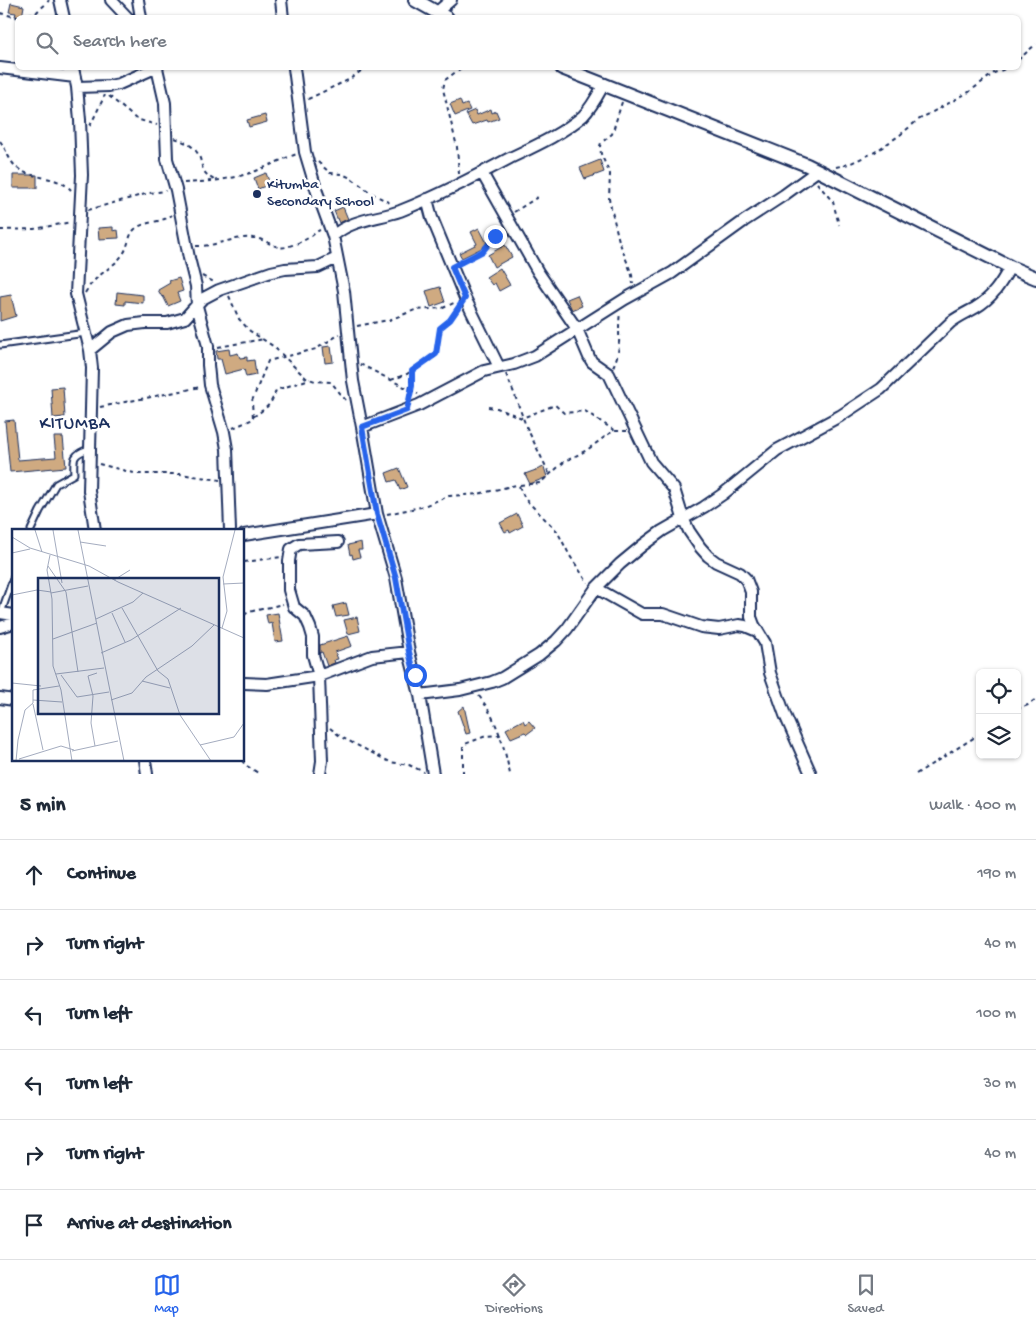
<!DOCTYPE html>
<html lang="en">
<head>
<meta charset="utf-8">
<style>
  :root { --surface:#fff; --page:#f6f6f7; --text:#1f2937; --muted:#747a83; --line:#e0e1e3; --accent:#2563eb }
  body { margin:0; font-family:"Gochi Hand",sans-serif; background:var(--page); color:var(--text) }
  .controls { position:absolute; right:15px; bottom:15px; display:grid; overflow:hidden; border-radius:8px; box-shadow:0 1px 4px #0004 }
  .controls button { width:45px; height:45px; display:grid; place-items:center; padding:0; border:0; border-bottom:1px solid var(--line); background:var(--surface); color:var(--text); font:25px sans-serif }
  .stop { position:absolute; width:15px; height:15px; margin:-11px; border:4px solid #2563eb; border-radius:50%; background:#fff }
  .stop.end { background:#2563eb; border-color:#fff; box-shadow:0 1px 5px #0008 }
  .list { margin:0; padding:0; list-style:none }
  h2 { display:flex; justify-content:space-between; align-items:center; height:65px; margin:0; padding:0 20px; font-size:21px }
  h2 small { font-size:16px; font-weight:400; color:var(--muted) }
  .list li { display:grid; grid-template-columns:32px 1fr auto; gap:15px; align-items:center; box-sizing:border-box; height:70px; padding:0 20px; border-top:1px solid var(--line) }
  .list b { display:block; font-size:19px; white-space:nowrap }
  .list em { font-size:16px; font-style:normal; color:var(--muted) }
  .icon { flex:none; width:28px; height:28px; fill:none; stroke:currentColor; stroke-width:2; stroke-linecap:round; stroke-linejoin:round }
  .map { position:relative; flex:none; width:1036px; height:774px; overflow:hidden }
  .search { position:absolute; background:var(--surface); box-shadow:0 1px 4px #0004; left:15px; right:15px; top:15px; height:55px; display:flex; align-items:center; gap:12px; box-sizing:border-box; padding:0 18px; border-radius:8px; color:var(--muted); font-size:19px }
  .sheet { height:485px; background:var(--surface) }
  nav { display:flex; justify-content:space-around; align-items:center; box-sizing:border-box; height:70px; border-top:1px solid var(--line); background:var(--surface); font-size:14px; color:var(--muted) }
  nav a { display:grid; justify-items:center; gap:2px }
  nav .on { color:var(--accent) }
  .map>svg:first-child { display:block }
  .building { fill:#cfaa81; stroke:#1b2f5e }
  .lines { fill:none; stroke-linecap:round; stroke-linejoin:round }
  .service-casing { stroke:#1b2f5e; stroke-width:9 }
  .minor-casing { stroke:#1b2f5e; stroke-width:14 }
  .tertiary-casing { stroke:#1b2f5e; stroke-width:16 }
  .path { stroke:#1b2f5e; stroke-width:2; stroke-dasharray:4 4; stroke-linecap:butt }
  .service { stroke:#fff; stroke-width:5 }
  .minor { stroke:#fff; stroke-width:10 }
  .tertiary { stroke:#fff; stroke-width:12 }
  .route { stroke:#2563eb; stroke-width:6 }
  .poi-dot { fill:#1b2f5e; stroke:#fff; stroke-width:2 }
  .labels { text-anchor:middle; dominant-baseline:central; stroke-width:5; stroke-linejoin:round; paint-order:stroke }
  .poi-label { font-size:15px; fill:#1b2f5e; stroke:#fff; text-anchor:start }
  .quarter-label { font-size:18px; letter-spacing:1px; fill:#1b2f5e; stroke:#fff }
  .inset-road { fill:none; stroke:#a4acbf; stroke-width:1 }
  .view { fill:#1b2f5e; fill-opacity:0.15; stroke:#1b2f5e; stroke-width:2.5 }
  .inset-edge { fill:none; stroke:#1b2f5e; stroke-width:2.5 }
</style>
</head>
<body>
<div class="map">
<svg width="1036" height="774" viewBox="0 0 1036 774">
  <rect width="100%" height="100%" fill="#fff"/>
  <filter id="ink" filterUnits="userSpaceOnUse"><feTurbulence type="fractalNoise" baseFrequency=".02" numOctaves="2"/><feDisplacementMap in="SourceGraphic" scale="10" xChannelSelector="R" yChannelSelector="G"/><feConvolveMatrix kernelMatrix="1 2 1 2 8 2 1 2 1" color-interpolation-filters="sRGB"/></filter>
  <g filter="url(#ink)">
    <path class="building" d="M11,3L24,6L22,17L15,16L16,13L9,12Z
      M460,100L462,106L467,104L470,110L455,116L450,104Z
      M491,109L492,113L496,111L499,118L488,122L487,120L472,125L466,114L475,110L477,115Z
      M265,115L267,122L249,127L247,120Z
      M600,160L604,172L585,179L580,168Z
      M266,173L270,184L258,189L254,178Z
      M13,175H37V188H13Z
      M343,207L348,219L339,223L334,211Z
      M113,227V231L118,230L119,238L99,239L98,228Z
      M479,228L488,245L462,258L459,253L477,244L471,232Z
      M505,245L512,257L494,267L488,255Z
      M500,268L510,285L499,291L495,283L492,285L486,277Z
      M179,278L183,291L177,293L180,301L168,306L163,296L162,297L158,290L170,283L169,281Z
      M440,287L445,302L431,307L426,291Z
      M117,292L143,295V303L125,301V305L116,304Z
      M11,295L16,316L0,321V297Z
      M577,295L582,306L572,310L567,299Z
      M331,346L333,362L325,363L323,347Z
      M229,349L230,355L238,353L240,358L247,357V361L254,360L256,375L246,377L244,369L225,374L221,359H217L216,351Z
      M63,387L65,417L53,418L51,388Z
      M14,420L18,460L56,457L54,437H63L66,467L10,472L5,421Z
      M544,467L547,477L530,484L525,474Z
      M399,468L407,487L400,490L396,480L389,482L386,473Z
      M517,514L523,526L510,533L509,530L505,532L500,523Z
      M361,542L362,550H358L360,557L353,559L352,554L350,555L348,545Z
      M346,603L349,615L336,617L333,606Z
      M278,613L283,641L275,642L272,623L268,624L266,615Z
      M357,617L360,631L348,634L344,620Z
      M348,636L352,646L335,652L338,659L334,660L335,663L327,666L322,652L320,653V645Z
      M464,706L470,733L466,734L458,711Z
      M523,720L525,724L529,721L535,728L527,734L525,732L511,738L506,729Z"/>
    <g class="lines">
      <defs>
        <path id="service" d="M0,345L86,333
          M31,530L40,511L56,484L74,474C73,458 73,454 89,449
          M1,613L14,576"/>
        <path id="minor" d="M60,0L64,18
          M111,0L128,18
          M138,0L141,18
          M281,0L283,18
          M437,12L451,0
          M0,68L75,77
          M73,68L77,87L80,120L82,175L76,294L90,350L92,368L89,491L95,530
          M157,68L165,103L167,159L176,190L189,258L196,286L197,306L208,346V365L210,385L224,432L227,449L230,530
          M294,68L305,152L317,192L333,236L344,291L353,381L362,427L377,514L396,578L409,652L420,695L433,774
          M77,87L109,86L119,84L155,68
          M482,173L538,272L577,329L589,357L592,362L609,374L651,462L674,489L683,518L689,531L700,547L708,556L716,562L740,573L746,579L751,592V617L754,625L765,643L770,673L785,715L811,774
          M427,199L432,218L465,298L499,367
          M333,236C352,219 377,219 400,211C438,196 474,177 510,158C535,146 562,134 583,116C592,107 598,95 604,84
          M90,350L112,332L128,325L145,323H167L185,318L202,299L219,290L271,272L285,269L318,267L337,258
          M362,427L419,405L484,371L514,364L535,356L625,299L672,273L744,221L784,195L817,171
          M244,535L377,514
          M596,588L642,614H663L701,627L719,629L739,625L745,626L757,631
          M0,613L14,615
          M0,627L14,623
          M244,683L267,684L319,676L372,656L409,652
          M420,695L460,690L492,682L502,678L539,655L556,641L567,629L596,588L620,564L643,545L662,531L704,507L723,494L777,450L840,416L881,389L951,322C959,316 966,313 975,308C992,298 1001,284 1010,267
          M0,698L14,700
          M145,760L147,774
          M320,774L322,761L319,676L313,655V637L310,627L305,616L294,607L289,590V561L291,549L299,544L338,542"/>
        <path id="tertiary" d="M415,0L447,18
          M562,68L807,165L1010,267L1036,278"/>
      </defs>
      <use href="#service" class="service-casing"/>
      <use href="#minor" class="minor-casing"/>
      <use href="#tertiary" class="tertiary-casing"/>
      <path class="path" d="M0,13L19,18
        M21,18L29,14L36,13C40,8 45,6 49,0
        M1018,60L1036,44
        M109,96L136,119L157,125
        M308,99L350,79L365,68
        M622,102L612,134L601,143L600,146L601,154L610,174L609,199L619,241L632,275L633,284
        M90,126L105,95
        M175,138C182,141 191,144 196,151C205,163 197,170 214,180
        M0,141C7,150 9,163 20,170C37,180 57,175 71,190
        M318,162L330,173L342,174L351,178L371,193L390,203
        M836,167L849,164L875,152L900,135L918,120L969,92L994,73L1008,68
        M459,174L457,147L443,89L445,80L461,68
        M184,183C206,182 229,180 250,173C266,168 281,159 297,154
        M817,183L833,202L839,225
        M88,210L149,193L166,191
        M514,212L541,195
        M0,230L34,229L71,222
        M196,246C216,247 233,236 253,238C265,238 275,250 286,247C293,245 302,242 308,238C313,236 315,232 320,230
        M461,263L483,251L501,227
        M202,276L214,282
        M85,293C97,272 112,270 123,254C129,246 128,235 135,229C145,221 161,223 172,215
        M229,296L239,319L250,331L273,346L306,378L315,381L331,382L348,403
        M357,326L389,320L415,310L443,308L456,302
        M218,347L264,339
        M360,364L418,394
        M613,367C623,346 617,334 620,313
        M506,374L514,393L526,426L550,475
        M391,380L407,374L435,356L437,351L440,328L447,323L459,308
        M409,398L412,371
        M100,407L201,387
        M488,407L497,408L522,418L555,405L564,413L585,411L615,431
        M253,417C266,408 271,406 276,390L310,379
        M233,428L253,419L252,401L268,361L316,349L340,334
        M99,464L138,474H180L220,480
        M520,485L540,483L564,462L587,450L610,433L615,431H627
        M387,514L421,507L449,496L478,494L516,485L519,486L525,499L557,531L570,556L588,583
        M244,562L281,557
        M244,615L249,612L283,604
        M479,696C497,719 504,746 510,774
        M1017,709L1028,705L1036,699
        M330,728L341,737L390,762L409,765L424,772
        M242,760L245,765L260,774
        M463,774V746L465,744L486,736L501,735
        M916,774L980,734"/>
      <use href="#service" class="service"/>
      <use href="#minor" class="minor"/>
      <use href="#tertiary" class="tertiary"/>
    </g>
  </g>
  <g class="lines" filter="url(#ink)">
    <path class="route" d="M415,675L409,652L396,578L377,514L362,427L407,410L412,386V371L436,354L440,328L450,320L465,298L452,267L483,251L495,236"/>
  </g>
  <circle class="poi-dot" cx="257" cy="194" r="5"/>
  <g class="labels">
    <g class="poi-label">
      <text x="267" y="185">Kitumba<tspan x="267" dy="17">Secondary School</tspan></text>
    </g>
    <g class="quarter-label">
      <text x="75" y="424">KITUMBA</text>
    </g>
  </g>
  <g transform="translate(12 529)">
    <rect width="232" height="232" fill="#fff"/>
    <path class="inset-road" d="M23,1L30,23M41,1L50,54M66,1L112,232M0,8L18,19L77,37L106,53L232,109M68,13L94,17M0,24L18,20M38,26L35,41L40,70L41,137L49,161L60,232M36,37L54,63L66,143M102,51L118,41M211,55L232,54M39,64L76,57M0,66L25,61L39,63M110,79L146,142L156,150L168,186L199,232M100,84L113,113M84,90L121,73L131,64M210,99L215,82L211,48L223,1M41,110L85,94M89,124L119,111L169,79M44,145L92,139M49,146L65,168L97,163M130,152L158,159M0,154L29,157M21,171L50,173M99,171L120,164L134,148L180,117L202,96M21,175L31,221M188,216L222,208L232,194M83,217L79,194L81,167L76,147L85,144M60,222L106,212M7,230L49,217L62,221M4,232L6,211L13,181L21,174V161L47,157"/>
    <path class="view" d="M26,49H207V185H26Z"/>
    <rect width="232" height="232" class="inset-edge"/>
  </g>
</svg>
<div class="controls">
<button><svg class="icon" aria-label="locate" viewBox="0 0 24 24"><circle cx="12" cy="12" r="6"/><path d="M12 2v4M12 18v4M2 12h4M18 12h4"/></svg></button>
<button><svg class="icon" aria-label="layers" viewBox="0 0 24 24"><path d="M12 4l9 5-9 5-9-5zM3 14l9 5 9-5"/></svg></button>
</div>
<div class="stop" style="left:415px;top:675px"></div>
<div class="stop end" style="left:495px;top:236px"></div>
<div class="search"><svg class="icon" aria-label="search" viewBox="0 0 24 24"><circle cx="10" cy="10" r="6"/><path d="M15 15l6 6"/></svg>Search here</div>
</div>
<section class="sheet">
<h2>5 min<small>Walk · 400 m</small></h2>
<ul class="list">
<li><svg class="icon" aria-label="ahead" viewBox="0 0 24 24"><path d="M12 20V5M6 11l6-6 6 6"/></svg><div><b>Continue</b></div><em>190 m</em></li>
<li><svg class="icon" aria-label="right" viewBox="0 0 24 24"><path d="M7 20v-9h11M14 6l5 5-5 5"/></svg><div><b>Turn right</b></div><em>40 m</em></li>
<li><svg class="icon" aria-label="left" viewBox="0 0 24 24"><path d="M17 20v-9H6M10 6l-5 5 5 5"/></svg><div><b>Turn left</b></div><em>100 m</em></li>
<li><svg class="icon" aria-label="left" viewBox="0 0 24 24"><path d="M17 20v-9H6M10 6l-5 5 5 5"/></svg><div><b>Turn left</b></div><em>30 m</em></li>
<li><svg class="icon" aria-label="right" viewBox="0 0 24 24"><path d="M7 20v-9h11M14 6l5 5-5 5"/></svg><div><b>Turn right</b></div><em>40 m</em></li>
<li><svg class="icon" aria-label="arrive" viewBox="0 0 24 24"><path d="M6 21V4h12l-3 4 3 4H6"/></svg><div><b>Arrive at destination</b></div></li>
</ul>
</section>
<nav>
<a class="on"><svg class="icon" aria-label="map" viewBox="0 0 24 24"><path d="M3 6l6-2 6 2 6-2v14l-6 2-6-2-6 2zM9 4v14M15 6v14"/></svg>Map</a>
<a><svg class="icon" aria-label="directions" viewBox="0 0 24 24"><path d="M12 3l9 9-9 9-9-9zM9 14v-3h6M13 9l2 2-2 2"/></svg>Directions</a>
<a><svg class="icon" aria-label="saved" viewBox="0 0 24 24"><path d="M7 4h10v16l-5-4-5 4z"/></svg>Saved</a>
</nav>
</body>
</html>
